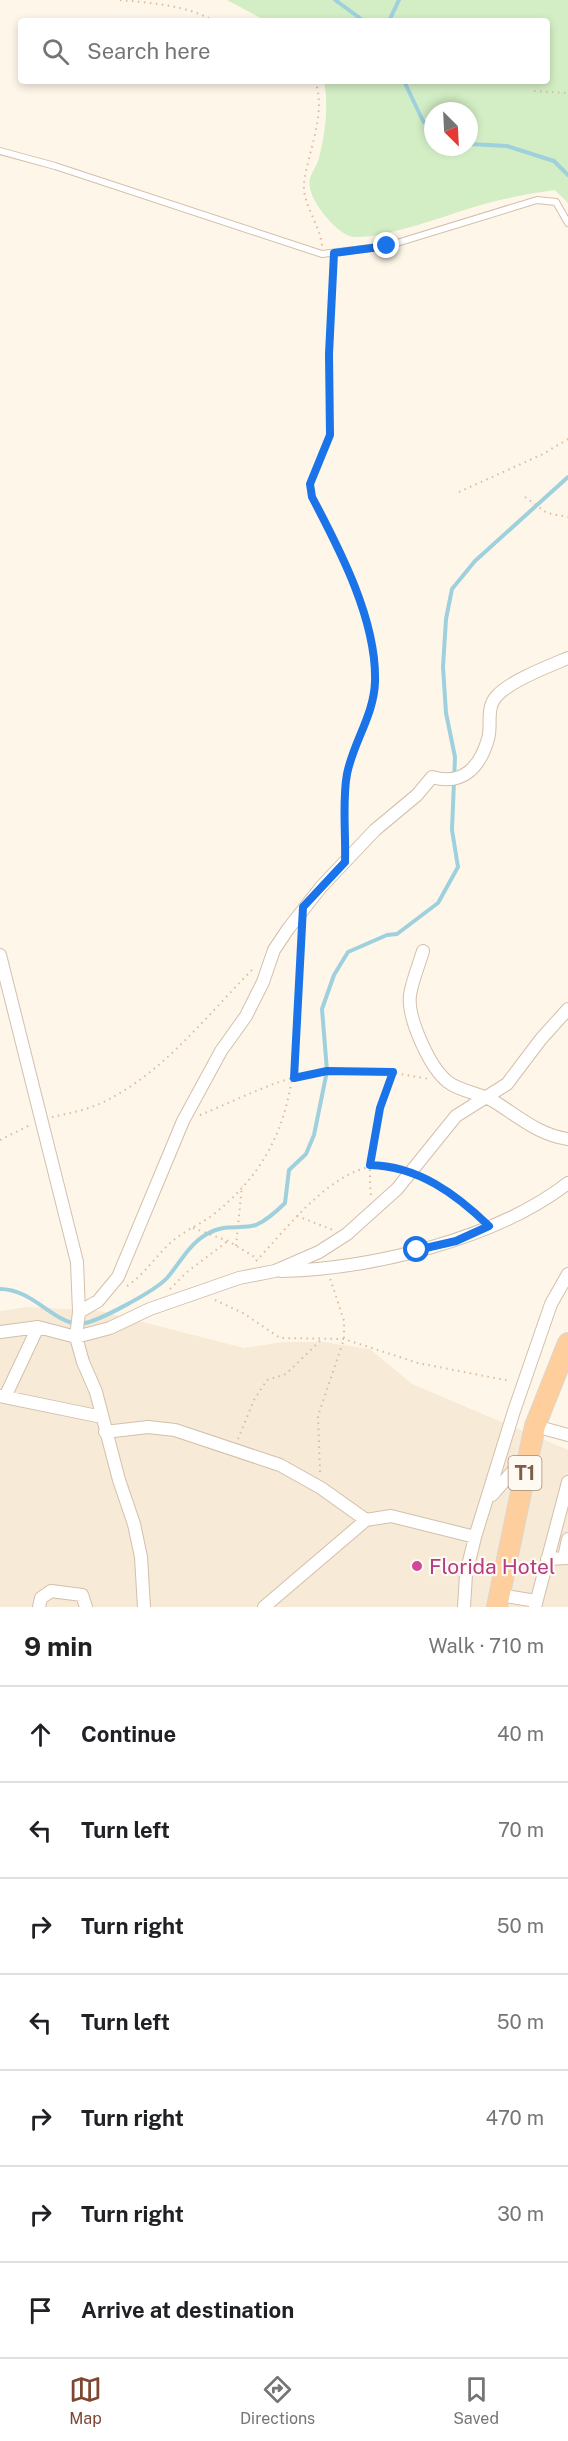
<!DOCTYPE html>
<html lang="en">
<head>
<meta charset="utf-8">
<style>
  :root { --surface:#fff; --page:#f2f2f2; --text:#202124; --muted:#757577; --line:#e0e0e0; --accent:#7e4732 }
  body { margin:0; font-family:"Public Sans",sans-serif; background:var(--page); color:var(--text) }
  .compass { position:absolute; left:424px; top:102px; width:54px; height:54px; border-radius:50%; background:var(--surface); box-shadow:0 3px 9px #0003; rotate:156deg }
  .stop { position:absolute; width:18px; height:18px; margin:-14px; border:4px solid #1a73e8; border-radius:50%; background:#fff }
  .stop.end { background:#1a73e8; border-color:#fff; box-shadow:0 2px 6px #0008 }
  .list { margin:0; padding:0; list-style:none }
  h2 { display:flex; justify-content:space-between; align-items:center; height:78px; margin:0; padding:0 24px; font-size:26px }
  h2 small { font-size:20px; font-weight:400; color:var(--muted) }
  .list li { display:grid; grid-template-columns:39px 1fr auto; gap:18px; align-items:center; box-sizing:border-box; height:96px; padding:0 24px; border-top:2px solid var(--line) }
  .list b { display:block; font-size:22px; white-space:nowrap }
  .list em { font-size:20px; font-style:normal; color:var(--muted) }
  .icon { flex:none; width:33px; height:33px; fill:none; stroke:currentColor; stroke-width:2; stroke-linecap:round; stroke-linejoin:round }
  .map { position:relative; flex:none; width:568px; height:1607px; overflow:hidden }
  .search { position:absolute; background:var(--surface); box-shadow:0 3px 9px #0003; left:18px; right:18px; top:18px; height:66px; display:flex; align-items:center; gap:15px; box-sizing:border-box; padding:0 21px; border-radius:6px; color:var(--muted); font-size:22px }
  .sheet { height:750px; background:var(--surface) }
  nav { display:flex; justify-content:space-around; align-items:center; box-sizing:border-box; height:84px; border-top:2px solid var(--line); background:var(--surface); font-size:16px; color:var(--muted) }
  nav a { display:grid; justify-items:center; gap:3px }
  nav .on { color:var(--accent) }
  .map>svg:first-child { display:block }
  .residential { fill:#f7ead6 }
  .green { fill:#d3eec5; fill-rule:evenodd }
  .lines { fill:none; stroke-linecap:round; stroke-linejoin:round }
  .stream { stroke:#9fd0dd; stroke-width:4 }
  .service-casing { stroke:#d3bfac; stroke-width:8 }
  .minor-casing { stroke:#d3bfac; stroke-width:14 }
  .trunk-casing { stroke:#ddd5d0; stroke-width:22 }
  .path { stroke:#dcbb9f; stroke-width:2; stroke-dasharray:1.5 4.5; stroke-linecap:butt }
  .service { stroke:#fff; stroke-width:6 }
  .minor { stroke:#fff; stroke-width:12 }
  .trunk { stroke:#fece9c; stroke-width:20 }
  .route { stroke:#1a73e8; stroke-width:8 }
  .hotel-dot { fill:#d1479c; stroke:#fffaf1; stroke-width:2 }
  .labels { text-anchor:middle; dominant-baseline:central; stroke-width:4.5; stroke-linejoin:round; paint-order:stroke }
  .shield { fill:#fffaf1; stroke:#a38d7b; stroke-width:1.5 }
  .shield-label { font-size:20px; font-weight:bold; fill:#7c5e49 }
  .hotel-label { font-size:21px; fill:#b23c85; stroke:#fffaf1; text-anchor:start }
</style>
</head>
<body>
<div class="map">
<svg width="568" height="1607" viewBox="0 0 568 1607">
  <rect width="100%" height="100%" fill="#fef7e9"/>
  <path class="residential" d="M28,1307L100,1311L244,1348L283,1342H323L370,1349L412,1384L568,1450V1607H0V1311Z"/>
  <path class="green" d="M227,0H568V203L555,190C524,194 492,201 461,211C434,220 383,238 354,237C338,236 312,203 310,188C307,176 316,169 319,158C325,134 329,106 324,81H547V21H266ZM433,111H469V147H433Z"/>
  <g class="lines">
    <path class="stream" d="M335,0L364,21
      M389,21L399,0
      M404,81L423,121L433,130
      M469,144L507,146L554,161L568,175
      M0,1289C32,1289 53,1322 78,1324C94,1325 156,1290 167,1278C180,1263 189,1244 207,1234C224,1223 242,1230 256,1225C267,1220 276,1212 285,1203L289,1170L306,1154L314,1135L327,1071L322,1009L334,975L348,952L387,935L397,934L438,903L458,867L452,830L455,757L446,713L443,667L446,619L452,589L475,561L568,477"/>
    <defs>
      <path id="service" d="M0,151L55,166L322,254L387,246L537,200L556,202L568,223"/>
      <path id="minor" d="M423,951C419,965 412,981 410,995C407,1018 430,1068 448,1082C461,1092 481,1093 495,1102C519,1117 539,1135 568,1139
        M0,955L77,1262L79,1312L76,1337L83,1362L96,1392L119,1480L134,1524L141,1557L144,1607
        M281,1271C371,1269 496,1239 568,1183
        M79,1312L98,1301L118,1277L183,1121L221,1051L246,1016L263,982L274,950L288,929L321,887L375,830L417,795L432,777C463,786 480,767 488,739C492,726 486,710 495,698C507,682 549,666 568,658
        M0,1332L38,1327L76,1337L110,1328L150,1309L239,1278L275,1271L319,1252L347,1234L397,1189L456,1116L507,1084L541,1039L568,1009
        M0,1396L102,1417
        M5,1397L38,1327
        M535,1426L568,1435
        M105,1432L148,1427L175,1430L280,1465L321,1488L366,1520
        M492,1495L526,1456
        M564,1558L568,1539
        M547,1559L568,1558
        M500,1595L536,1601
        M39,1607L41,1598L51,1591L82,1595L86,1607
        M264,1607L366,1520L391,1516L475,1537
        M464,1607L466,1574L475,1537L514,1411L551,1304L568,1274
        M535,1607L568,1482"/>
      <path id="trunk" d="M497,1607L535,1426L568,1343"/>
    </defs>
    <use href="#service" class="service-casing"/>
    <use href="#minor" class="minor-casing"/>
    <use href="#trunk" class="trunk-casing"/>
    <path class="path" d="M120,0C152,3 186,5 214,21
      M315,81C327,113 308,151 304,183C302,204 320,224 322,246
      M534,91L568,93
      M334,262L329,354L330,435L310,484L312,497C338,546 380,629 375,685C372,717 351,744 346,776C343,798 346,822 345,844
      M459,492L543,454L568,439
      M525,497L547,513L568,517
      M200,1115C240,1099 283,1075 327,1071C361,1067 395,1073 429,1079
      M52,1117C72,1113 95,1108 113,1097C168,1067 209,1013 253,969
      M0,1140L30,1125
      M421,1177L444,1189L480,1218
      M371,1195C366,1152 379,1111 393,1072
      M297,1216L333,1230
      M193,1228L228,1241L258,1259
      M236,1246L242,1186
      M256,1261C290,1226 343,1151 399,1168
      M127,1286C147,1273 159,1250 179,1236C189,1229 200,1224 210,1217C312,1139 292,1044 301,934
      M170,1289L187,1272L228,1241
      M215,1300L243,1313L280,1338L344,1339L418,1363L510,1381
      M238,1439L254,1400L267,1380L286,1374L323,1338
      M320,1472L318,1416L344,1339V1321L330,1278"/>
    <use href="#service" class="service"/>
    <use href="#minor" class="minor"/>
    <use href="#trunk" class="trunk"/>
  </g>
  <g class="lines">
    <path class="route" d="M387,246L334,253L329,354L330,435L310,484L312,497C340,550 377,621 375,682C374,715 353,743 347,774C342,800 346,835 345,862L303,907L294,1078L327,1071L393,1072L380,1108L370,1165C418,1166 456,1194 489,1226L456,1241L417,1250"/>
  </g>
  <circle class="hotel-dot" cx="417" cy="1566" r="6"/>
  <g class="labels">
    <rect class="shield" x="508.5" y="1456" width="33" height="34" rx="4.5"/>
    <g class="shield-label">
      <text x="525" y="1473">T1</text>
    </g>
    <g class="hotel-label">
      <text x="429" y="1566">Florida Hotel</text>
    </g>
  </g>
</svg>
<svg class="compass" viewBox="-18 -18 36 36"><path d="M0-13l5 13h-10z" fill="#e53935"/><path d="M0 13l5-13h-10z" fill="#757577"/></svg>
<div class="stop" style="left:417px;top:1250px"></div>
<div class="stop end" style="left:387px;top:246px"></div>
<div class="search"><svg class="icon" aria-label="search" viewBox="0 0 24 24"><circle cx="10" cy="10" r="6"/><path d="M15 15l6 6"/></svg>Search here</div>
</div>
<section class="sheet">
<h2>9 min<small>Walk · 710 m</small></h2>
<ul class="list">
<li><svg class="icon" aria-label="ahead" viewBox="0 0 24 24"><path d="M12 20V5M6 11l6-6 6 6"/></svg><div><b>Continue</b></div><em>40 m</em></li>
<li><svg class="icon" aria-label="left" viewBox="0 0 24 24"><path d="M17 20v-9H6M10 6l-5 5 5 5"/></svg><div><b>Turn left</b></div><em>70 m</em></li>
<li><svg class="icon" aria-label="right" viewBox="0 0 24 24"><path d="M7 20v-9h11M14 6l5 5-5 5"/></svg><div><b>Turn right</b></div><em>50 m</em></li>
<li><svg class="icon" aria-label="left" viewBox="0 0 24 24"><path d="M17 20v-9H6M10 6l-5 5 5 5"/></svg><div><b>Turn left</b></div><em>50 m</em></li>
<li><svg class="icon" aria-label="right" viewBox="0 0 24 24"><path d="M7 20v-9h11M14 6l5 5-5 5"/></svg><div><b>Turn right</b></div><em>470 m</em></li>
<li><svg class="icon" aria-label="right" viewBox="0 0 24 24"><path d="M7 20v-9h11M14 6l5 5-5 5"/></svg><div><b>Turn right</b></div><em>30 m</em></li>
<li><svg class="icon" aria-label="arrive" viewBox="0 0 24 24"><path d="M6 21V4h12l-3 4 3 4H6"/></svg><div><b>Arrive at destination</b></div></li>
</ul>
</section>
<nav>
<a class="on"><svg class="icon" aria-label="map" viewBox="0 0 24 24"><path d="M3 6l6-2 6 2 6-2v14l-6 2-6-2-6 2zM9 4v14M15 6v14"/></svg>Map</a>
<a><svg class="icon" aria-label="directions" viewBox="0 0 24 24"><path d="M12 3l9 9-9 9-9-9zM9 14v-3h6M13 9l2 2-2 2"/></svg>Directions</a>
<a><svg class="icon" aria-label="saved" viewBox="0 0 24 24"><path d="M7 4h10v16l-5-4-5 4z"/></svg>Saved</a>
</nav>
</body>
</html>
